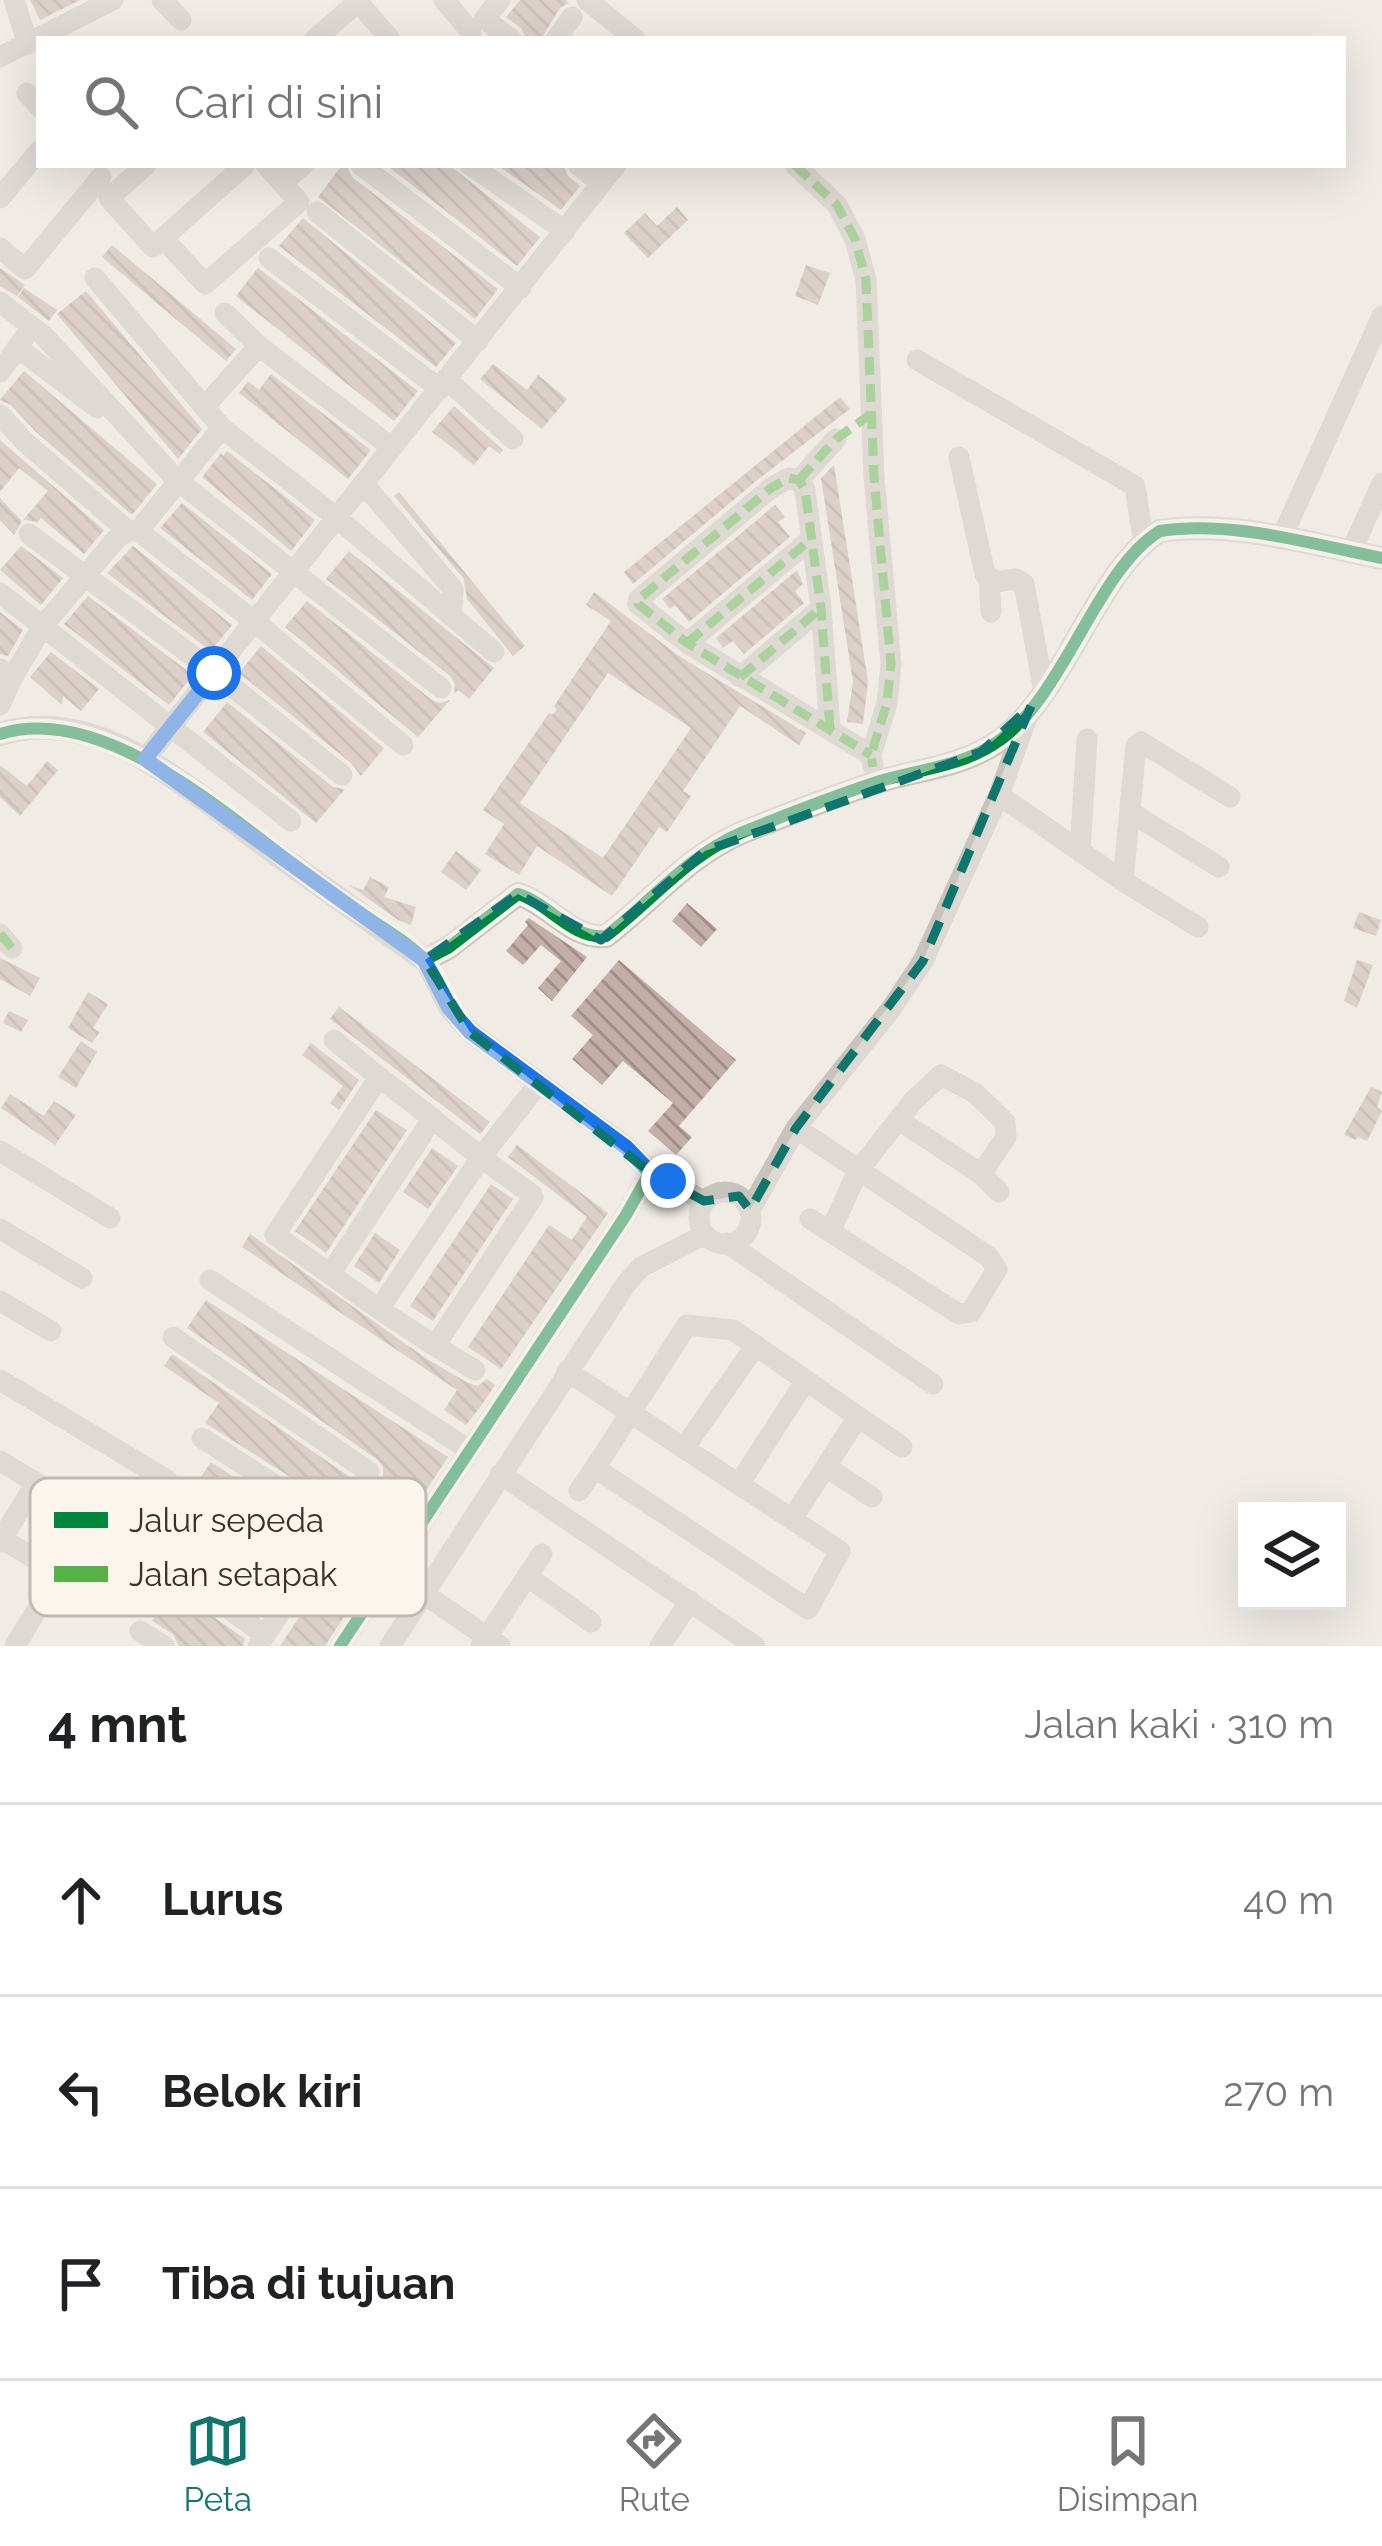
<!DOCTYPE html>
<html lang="id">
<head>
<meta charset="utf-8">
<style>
  :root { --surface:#fff; --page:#f2f2f2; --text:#202124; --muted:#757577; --line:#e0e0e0; --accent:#0f766e }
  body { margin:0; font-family:Raleway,sans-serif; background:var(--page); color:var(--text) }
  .controls { position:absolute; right:36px; bottom:36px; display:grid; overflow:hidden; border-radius:0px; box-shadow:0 12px 48px #0002 }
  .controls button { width:108px; height:108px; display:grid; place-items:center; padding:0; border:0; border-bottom:3px solid var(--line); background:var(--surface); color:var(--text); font:60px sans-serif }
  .stop { position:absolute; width:36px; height:36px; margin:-27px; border:9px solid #1a73e8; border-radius:50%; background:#fff }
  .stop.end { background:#1a73e8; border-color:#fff; box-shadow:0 3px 12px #0008 }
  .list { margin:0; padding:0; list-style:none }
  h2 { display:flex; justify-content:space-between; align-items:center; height:156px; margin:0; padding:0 48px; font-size:51px }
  h2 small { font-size:39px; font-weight:400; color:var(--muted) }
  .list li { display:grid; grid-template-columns:78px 1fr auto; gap:36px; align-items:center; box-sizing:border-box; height:192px; padding:0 48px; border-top:3px solid var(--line) }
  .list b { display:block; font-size:45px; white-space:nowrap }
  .list em { font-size:39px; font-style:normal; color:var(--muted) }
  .icon { flex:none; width:66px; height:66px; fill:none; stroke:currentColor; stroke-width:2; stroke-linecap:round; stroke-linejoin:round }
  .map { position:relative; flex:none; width:1382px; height:1646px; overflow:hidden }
  .search { position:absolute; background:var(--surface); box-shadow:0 12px 48px #0002; left:36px; right:36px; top:36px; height:132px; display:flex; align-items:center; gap:30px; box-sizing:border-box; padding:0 42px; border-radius:0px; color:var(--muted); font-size:45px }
  .sheet { height:732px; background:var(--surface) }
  nav { display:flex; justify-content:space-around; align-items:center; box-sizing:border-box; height:168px; border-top:3px solid var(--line); background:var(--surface); font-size:33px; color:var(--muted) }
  nav a { display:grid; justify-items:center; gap:6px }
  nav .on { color:var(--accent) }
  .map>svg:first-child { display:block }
  .building { fill:url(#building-back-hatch); fill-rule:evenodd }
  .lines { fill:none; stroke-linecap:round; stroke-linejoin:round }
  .minor { stroke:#c9c3be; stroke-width:21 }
  .tertiary { stroke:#c9c3be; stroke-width:24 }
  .quiet { stroke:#57b246; stroke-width:9; stroke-dasharray:18 9; stroke-linecap:butt }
  .cycleway-casing { stroke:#fbf5ee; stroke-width:20 }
  .cycleway { stroke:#00873e; stroke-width:12 }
  .route { stroke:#1a73e8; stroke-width:15 }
  .marked { fill:none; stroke:#0f766e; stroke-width:9; stroke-dasharray:24 15; stroke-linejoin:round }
  .key { fill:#fbf5ee; stroke:#c1bab4; stroke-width:3 }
  .key-label { font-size:33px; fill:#3b302b }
</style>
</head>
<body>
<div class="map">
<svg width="1382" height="1646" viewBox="0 0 1382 1646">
  <defs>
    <pattern id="building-back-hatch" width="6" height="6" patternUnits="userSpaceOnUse" patternTransform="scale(3)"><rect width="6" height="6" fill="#c3afa7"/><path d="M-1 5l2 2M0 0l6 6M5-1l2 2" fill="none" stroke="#a08f88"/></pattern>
  </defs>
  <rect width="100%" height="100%" fill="#f0ebe5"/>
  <path class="building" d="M30,0H80L40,20Z
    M520,0H566L569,3L560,8L541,39H526L521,28L506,17Z
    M342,165H346L352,177L498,289L475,319L318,197Z
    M386,165H449L540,237L517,266Z
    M497,165H563L568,176L580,186L561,210Z
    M677,207L688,220L648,258L624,233L645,213L657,226Z
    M303,218L456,343L436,367L279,246Z
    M112,245L236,349L226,361L102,257Z
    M806,265L830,273L818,305L795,296Z
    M0,268L25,285L17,296L0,286Z
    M258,268L418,391L394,421L236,296Z
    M24,288L57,310L49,321L18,297Z
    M86,291L202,429L178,459L57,314Z
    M493,364L527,390L538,375L567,399L542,429L480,379Z
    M24,371L157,484L132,515L35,431L11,405L0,400Z
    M271,374L371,450L348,479L239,393L248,381L259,390Z
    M840,397L850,409L761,477L633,584L624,572Z
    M454,406L503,450L500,454L489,446L474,465L432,432Z
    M0,440L104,530L84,554L41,518L38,522L23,520L48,491L19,468L0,492Z
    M227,451L315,520L291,551L202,477L221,453L223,456Z
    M834,465L868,681L863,724L847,722L853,682L821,478Z
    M399,492L525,646L513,656L467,599L464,579L394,496Z
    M0,498L22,521L14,535L0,520Z
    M182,503L272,574L252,600L160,528Z
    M775,505L785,517L778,522L790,537L689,622L675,605L670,609L662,599Z
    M21,546L63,578L41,605L0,570Z
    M133,546L232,625L211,651L107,573Z
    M349,551L494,668L469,699L458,690L454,694L455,684L450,676L326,579Z
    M797,570L803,584L795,591L804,603L744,654L733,641L723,648L716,638Z
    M594,592L679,656L806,733L799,745L740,706L683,791L691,796L667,832L659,827L612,896L537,846L519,875L485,854L504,824L483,810L549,713L552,715L557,710L554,706L611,621L586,605ZM608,673L691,728L603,858L520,803Z
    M88,596L193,675L169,705L64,624Z
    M307,601L432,700L440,703L450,700L418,737L285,627Z
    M0,612L23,630L8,656L0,654Z
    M261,646L384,748L361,776L351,763L239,673Z
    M51,652L99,689L81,711L63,696L62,705L30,677Z
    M227,702L333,787L345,789L316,823L203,732Z
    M47,761L58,770L20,816L0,797V765L27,786Z
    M456,851L481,870L466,890L441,872Z
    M370,877L389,887L384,897L416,907L411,925L398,920L349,885L363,890Z
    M687,903L717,929L701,947L672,921Z
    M1359,912L1381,920L1376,936L1353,928Z
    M529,918L587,957L552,1001L538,988L561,961L541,945L523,965L506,951L528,925L525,922Z
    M0,958L40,978L30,996L0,979Z
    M619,960L736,1060L679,1126L692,1137L676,1155L648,1131L673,1103L623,1061L602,1085L572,1059L593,1035L571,1016Z
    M1357,960L1373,965L1357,1008L1344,1001Z
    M88,992L108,1004L93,1028L100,1032L92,1043L68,1028Z
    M339,1007L490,1122L480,1134L330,1019Z
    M9,1011L28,1020L21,1032L3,1023Z
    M81,1041L97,1052L76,1088L58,1077Z
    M311,1043L359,1080L339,1110L330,1103L343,1086L302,1055Z
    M1371,1087L1382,1092L1377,1107L1382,1111L1367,1141L1357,1137L1356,1140L1344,1135Z
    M10,1094L44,1116L54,1101L76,1115L55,1145L1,1108Z
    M376,1110L407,1130L326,1253L295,1231Z
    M517,1145L608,1213L501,1369L468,1347L549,1225L572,1240L587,1217L508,1157Z
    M432,1148L458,1166L428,1209L403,1192Z
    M491,1184L513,1199L433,1321L410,1306Z
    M375,1233L400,1250L379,1283L354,1266Z
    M250,1234L427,1359L468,1383L478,1386L487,1379L495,1385L481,1406L466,1425L444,1410L457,1390L242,1247Z
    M206,1300L448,1457L325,1646H280L373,1505L370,1503L383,1481V1467L378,1460L187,1328Z
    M172,1354L350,1477L333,1504L205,1423L219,1403L164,1366Z
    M211,1462L316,1530L296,1561L193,1494L191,1491Z
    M174,1589L245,1639L243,1646H179L173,1634L152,1621Z"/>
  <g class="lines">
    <path class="minor" d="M14,0L28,44
      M162,0L181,20
      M444,0L471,32
      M500,0L484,19L511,39
      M587,0L635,39
      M315,39L358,2L390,39
      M556,39L572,17
      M0,57L113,0
      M27,93L39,107
      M146,165L109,198L153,247L163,238
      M245,165L163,238L205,284L299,202L266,165
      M361,165L521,288
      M470,165L565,231
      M578,165L601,183
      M795,165L837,205L855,239L866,280L874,477L891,664L887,703L871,755L873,766
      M282,183L303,165
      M0,198L39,151
      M317,212L478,341
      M0,248L25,269L101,177
      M269,258L440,389
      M95,278L222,428
      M0,302L43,335L177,480L441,688
      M225,313L259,346L391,447
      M18,348L97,408
      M917,360L1135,486L1144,543
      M0,372L24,338
      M447,380L513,439
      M205,406L259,346
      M0,415L25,442L128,531
      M959,457L985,574L996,582L1016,579L1024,584L1044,691
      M799,480L836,439
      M363,483L453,589L451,616
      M138,531L254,621L403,745
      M29,534L214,672L342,775
      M1281,539L1382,316
      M1351,552L1382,483
      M989,578L991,612
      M0,593L291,821
      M687,643L810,540
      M0,669L12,678L43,626L117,538L128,531H138L222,428L336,517L494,652
      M740,677L821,608
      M0,705L12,678
      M1029,712L999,795L1123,881L1198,927
      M830,728L821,608L805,490L799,480L789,478L771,488L639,599L638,604L687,643L871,755
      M145,759L616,165
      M1130,812L1219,867
      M1080,852L1087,739
      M1123,881L1136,746L1141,742L1230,797
      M0,934L12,948
      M334,1040L379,1077
      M899,1120L981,1174
      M796,1128L989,1257L997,1269L971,1312L959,1314L810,1219
      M0,1151L110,1218
      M650,1172L704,1201
      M699 1218a26 26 0 1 1 52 0a26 26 0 1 1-52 0Z
      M750,1210L796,1128L891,1009L923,961L999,795
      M0,1229L82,1278
      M830,1232L858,1171L913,1101L941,1075L975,1093L1005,1122L1006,1137L981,1174L999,1192
      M727,1243L933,1384
      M330,1274L433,1118
      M210,1280L469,1450
      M0,1301L51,1331
      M379,1309L275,1235L379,1077C430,1115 479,1159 532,1194L533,1197L435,1346L379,1309L482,1156L539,1083
      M173,1337L369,1472L368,1478L258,1646
      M435,1346L475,1370
      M567,1371L840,1551L808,1609L595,1468L687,1325L733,1330L902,1447
      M0,1380L167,1480L131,1540L0,1461
      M202,1438L337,1525
      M684,1448L756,1345
      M826,1467L872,1497
      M500,1474L755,1646
      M739,1484L806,1380
      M579,1491L595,1468
      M184,1506L300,1581
      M792,1519L858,1417
      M209,1523L202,1525L176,1571L265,1635
      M0,1538L109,1603
      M0,1542L36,1483
      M527,1576L591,1622
      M423,1593L500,1646
      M140,1631L164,1646
      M15,1646L59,1573
      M340,1646L626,1215L650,1172L626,1147L470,1032L449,1008L425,960
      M390,1646L626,1284L641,1267L704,1235
      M481,1646L542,1554
      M660,1646L690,1601"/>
    <path class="tertiary" d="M0,734C103,702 199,798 275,853C325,889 375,924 425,960L448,948L518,894C549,903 572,940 606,936C653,900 687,856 743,832C788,814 834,796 880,781C921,769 965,766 1000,740C1065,694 1097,569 1160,531C1232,520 1311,544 1382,558"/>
    <path class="quiet" d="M795,165L837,205L855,239L866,280L874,477L891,664L887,703L871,755L873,767
      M799,480L836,439L871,414
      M687,643L810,540
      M740,677L821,608
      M830,728L821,608L805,490L799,480L789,478L771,488L639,599L638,604L687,643L871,755
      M0,934L12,948"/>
    <defs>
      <path id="cycleway" d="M0,734C110,700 246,832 329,892C353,910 410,941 426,962C443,986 447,1007 470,1032L626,1147L650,1172L626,1215L340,1646
        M425,960L448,948L518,894C549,903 572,940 606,936C653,900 687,856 743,832C788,814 834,796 880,781C921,769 965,766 1000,740C1065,694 1097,569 1160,531C1232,520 1311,544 1382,558"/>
    </defs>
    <use href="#cycleway" class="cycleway-casing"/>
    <use href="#cycleway" class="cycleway"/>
  </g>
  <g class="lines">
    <path class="route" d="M214,673L145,759L424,960L449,1008L470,1032L626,1147L650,1172L668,1181"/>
  </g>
  <path d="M0 0H1382V1646H0ZM1031,706L923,961L796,1128L750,1210L739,1196L704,1201L650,1172L470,1032L425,960L518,894L601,940L705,851L981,752Z" fill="#f0ebe5" fill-opacity=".55" fill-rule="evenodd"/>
  <path class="marked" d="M1031,706L923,961L796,1128L750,1210L739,1196L704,1201L650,1172L470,1032L425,960L518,894L601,940L705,851L981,752Z"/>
  <rect x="30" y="1478" width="396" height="138" rx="18" class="key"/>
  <rect x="54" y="1512" width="54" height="16" fill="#00873e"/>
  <rect x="54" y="1566" width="54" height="16" fill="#57b246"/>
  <g class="key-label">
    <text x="129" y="1532">Jalur sepeda</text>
    <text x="129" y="1586">Jalan setapak</text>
  </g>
</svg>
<div class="controls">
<button><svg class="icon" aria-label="layers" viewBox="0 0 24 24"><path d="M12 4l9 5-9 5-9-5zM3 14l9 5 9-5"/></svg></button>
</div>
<div class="stop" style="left:214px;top:673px"></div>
<div class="stop end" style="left:668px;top:1181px"></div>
<div class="search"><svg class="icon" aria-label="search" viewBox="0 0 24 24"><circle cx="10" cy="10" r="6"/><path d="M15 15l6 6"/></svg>Cari di sini</div>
</div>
<section class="sheet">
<h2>4 mnt<small>Jalan kaki · 310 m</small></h2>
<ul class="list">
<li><svg class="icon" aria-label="ahead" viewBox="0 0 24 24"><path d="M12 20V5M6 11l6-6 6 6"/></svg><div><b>Lurus</b></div><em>40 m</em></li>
<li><svg class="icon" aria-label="left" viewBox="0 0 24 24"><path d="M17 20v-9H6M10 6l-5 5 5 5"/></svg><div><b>Belok kiri</b></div><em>270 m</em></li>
<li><svg class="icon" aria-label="arrive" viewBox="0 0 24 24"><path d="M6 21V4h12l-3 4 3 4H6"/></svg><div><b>Tiba di tujuan</b></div></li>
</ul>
</section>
<nav>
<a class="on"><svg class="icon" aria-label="map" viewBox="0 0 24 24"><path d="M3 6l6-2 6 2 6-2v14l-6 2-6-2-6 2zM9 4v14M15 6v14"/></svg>Peta</a>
<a><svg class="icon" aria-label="directions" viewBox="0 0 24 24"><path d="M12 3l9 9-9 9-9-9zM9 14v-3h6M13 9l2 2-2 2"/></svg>Rute</a>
<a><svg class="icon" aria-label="saved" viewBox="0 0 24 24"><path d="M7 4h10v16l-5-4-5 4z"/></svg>Disimpan</a>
</nav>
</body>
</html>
